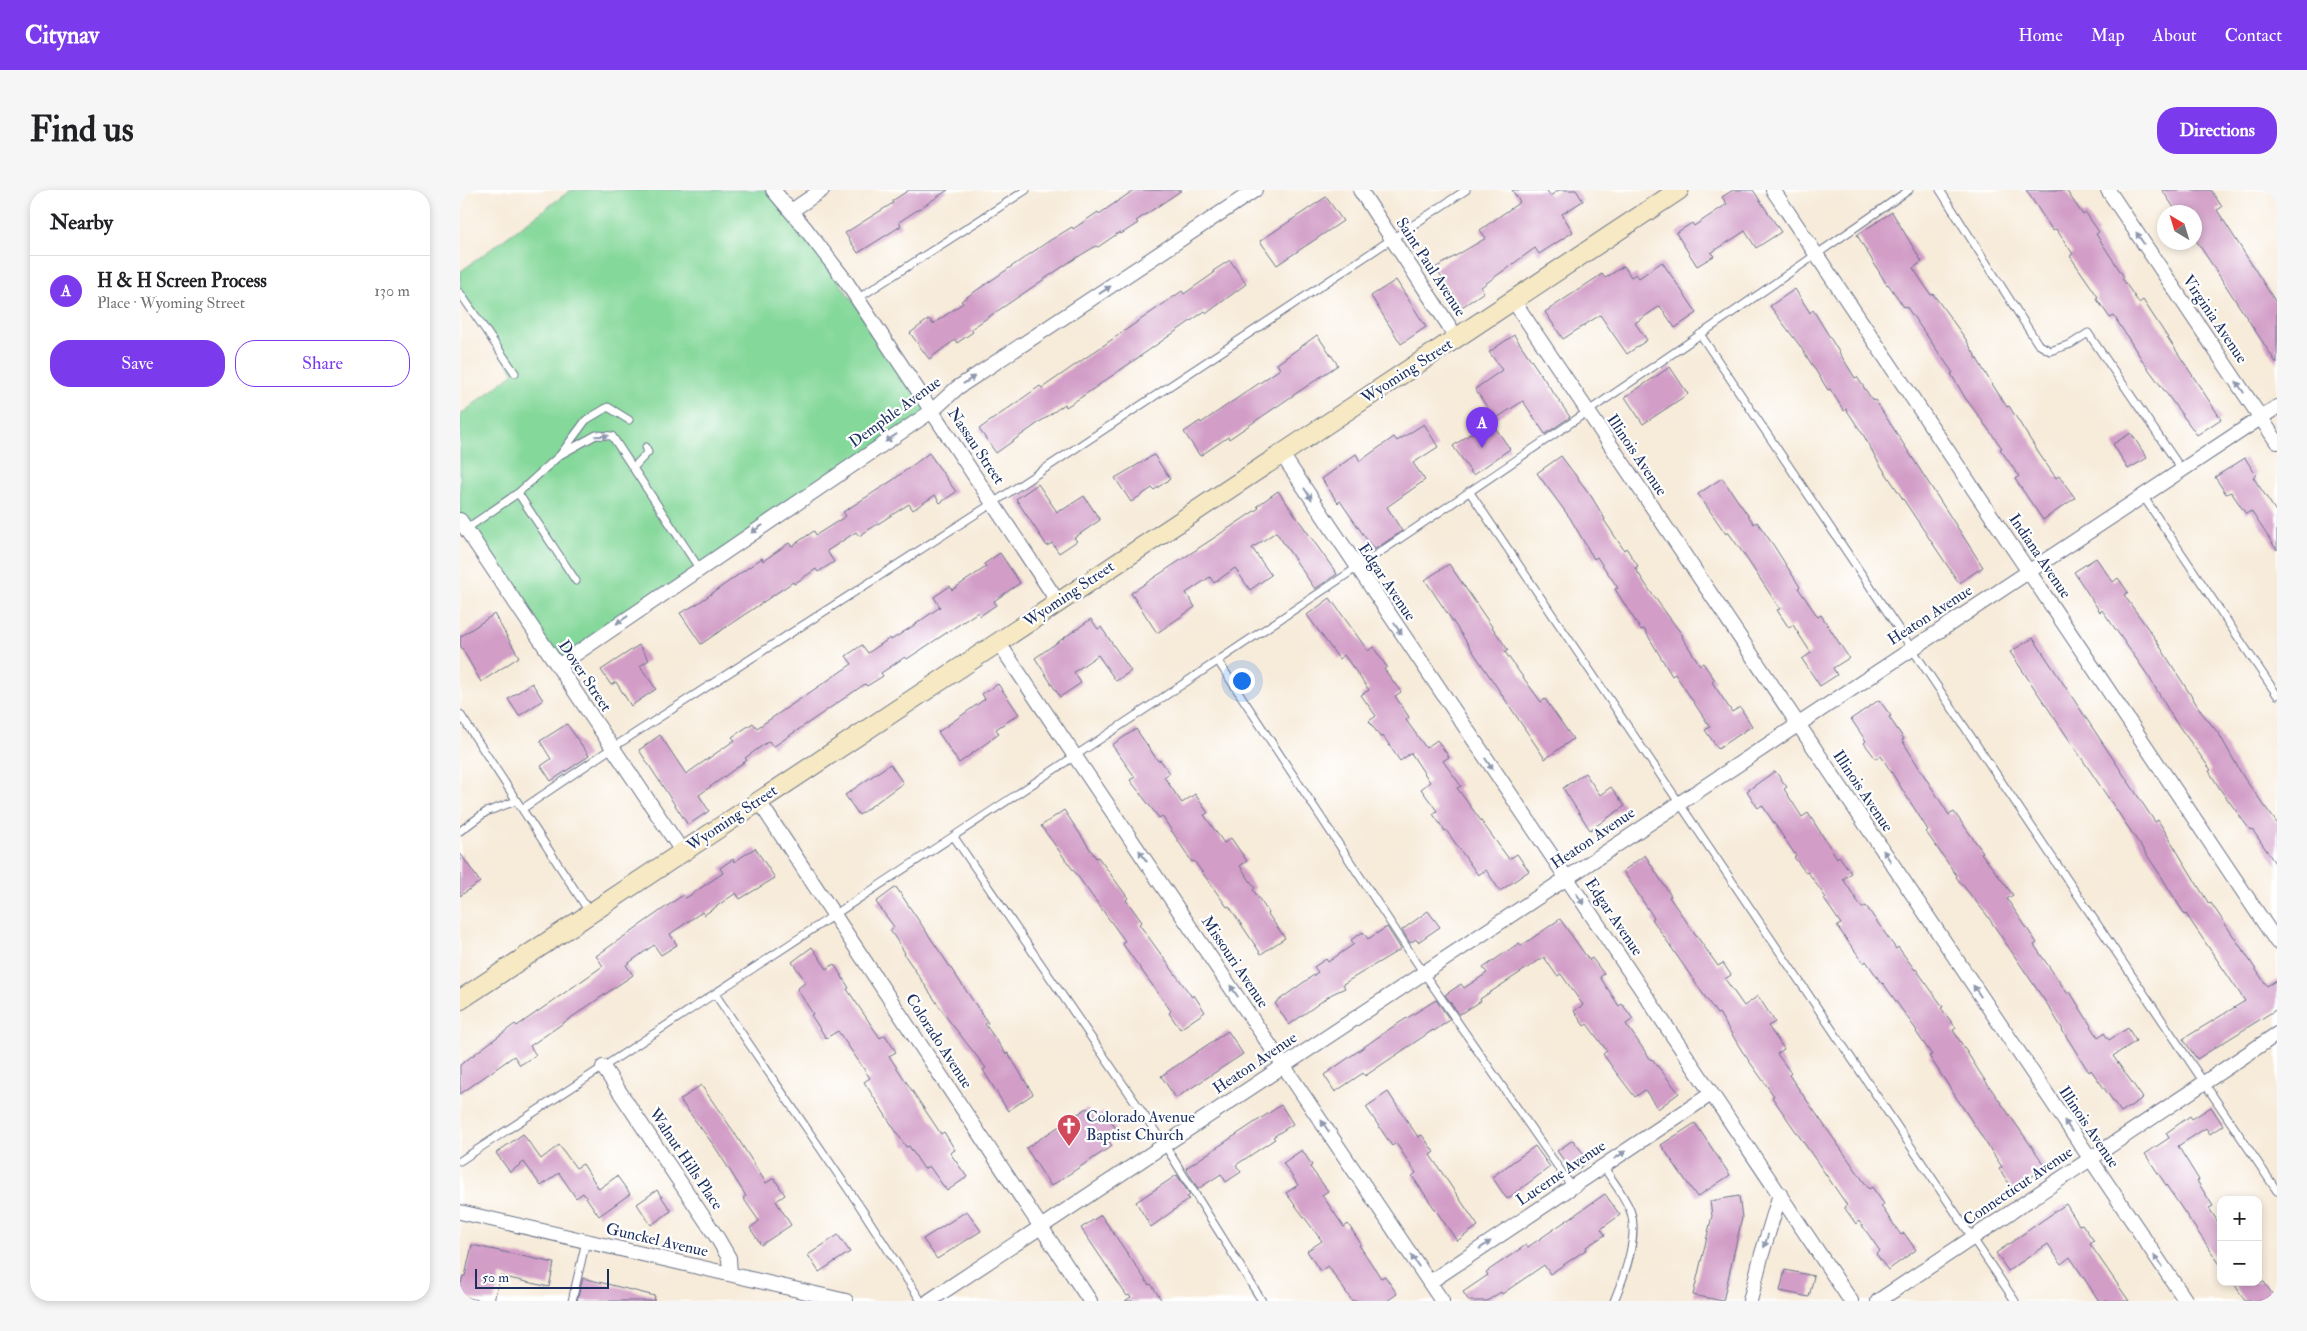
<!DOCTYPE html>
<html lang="en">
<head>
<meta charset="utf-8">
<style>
  :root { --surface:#fff; --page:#f6f6f6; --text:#202124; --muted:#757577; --line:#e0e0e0; --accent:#7c3aed }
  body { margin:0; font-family:"IM FELL Double Pica",serif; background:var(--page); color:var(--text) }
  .controls { position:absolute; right:15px; bottom:15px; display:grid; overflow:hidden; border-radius:10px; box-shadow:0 2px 8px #0003 }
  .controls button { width:45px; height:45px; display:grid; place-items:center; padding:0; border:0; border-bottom:1px solid var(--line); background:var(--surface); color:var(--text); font:25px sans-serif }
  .compass { position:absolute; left:1697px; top:15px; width:45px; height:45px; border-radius:50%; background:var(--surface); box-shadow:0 2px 8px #0003; rotate:322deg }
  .scale { position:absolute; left:15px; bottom:12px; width:134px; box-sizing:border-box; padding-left:5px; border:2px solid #1b2f5e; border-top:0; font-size:14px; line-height:18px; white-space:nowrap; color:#1b2f5e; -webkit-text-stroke:4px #fff; paint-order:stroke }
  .you { position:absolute; left:781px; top:490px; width:18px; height:18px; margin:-12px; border:4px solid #fff; border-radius:50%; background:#1a73e8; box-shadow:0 0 0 8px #1a73e833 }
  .badge { display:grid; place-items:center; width:32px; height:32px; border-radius:50%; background:var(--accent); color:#fff; font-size:16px; font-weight:700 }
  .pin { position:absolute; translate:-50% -41px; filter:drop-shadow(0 1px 2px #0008) }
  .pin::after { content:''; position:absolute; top:26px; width:18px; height:15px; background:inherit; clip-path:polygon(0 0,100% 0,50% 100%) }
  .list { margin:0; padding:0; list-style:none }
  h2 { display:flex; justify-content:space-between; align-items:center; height:65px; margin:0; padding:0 20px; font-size:21px }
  h2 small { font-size:16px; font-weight:400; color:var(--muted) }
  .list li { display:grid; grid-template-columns:32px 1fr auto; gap:15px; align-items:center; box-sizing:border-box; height:70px; padding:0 20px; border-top:1px solid var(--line) }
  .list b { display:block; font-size:19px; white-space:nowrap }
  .list p { margin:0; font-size:16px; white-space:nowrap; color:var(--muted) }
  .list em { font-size:16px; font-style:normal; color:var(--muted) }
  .actions { display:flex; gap:10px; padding:15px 20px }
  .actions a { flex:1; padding:11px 0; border:1px solid var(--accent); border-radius:20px; text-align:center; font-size:18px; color:var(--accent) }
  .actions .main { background:var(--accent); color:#fff }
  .map { position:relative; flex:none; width:1817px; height:1111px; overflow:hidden; border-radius:20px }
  header { display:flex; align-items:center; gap:30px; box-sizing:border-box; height:70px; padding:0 25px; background:var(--accent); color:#fff }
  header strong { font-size:24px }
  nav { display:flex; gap:28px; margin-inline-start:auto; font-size:18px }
  .intro { display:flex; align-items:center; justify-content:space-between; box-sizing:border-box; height:120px; padding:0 30px }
  h1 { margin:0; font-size:35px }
  .button { padding:12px 22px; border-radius:20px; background:var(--accent); color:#fff; font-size:18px; font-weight:700 }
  main { display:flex; gap:30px; padding:0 30px }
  aside { flex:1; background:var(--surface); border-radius:20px; box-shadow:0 2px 8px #0003 }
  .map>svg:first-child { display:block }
  .green { fill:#84d89a; stroke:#50847c }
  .building { fill:#d29dc7 }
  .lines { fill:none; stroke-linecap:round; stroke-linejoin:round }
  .lane-casing { stroke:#687189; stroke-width:9 }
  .street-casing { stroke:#687189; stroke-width:16 }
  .secondary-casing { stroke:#687189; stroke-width:21 }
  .lane { stroke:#fff; stroke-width:7 }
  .street { stroke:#fff; stroke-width:14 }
  .secondary { stroke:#f6e9c3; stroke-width:19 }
  .oneway { fill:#8d97ae }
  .labels { text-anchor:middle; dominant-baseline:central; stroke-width:4.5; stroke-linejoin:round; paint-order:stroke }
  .street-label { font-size:16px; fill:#1b2f5e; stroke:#fff }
  .poi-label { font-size:16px; fill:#1b2f5e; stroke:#fff; text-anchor:start }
</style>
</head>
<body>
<header>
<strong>Citynav</strong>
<nav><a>Home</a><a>Map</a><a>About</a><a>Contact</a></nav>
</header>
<div class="intro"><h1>Find us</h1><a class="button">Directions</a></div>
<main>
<aside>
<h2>Nearby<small></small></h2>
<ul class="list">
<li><span class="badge">A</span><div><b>H &amp; H Screen Process</b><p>Place · Wyoming Street</p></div><em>130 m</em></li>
</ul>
<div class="actions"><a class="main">Save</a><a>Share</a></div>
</aside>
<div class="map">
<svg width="1817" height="1111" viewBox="0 0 1817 1111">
  <rect width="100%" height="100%" fill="#fff"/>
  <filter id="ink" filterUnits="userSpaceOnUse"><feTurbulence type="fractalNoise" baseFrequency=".02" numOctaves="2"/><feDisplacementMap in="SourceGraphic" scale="10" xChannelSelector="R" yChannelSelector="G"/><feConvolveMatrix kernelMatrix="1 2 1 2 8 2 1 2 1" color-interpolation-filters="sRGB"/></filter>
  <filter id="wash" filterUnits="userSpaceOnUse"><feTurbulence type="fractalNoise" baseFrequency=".0096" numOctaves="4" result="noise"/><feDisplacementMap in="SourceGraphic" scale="20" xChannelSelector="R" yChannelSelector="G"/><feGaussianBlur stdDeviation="1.12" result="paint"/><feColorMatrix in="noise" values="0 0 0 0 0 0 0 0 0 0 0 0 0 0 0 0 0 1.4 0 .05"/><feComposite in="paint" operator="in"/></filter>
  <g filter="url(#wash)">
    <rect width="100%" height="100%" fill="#f7ebd9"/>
    <path class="green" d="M111,0H313L472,221L98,476L0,330V225L54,183L0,103V82Z"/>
    <g id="blocks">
      <path class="building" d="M449,0H488L439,32L441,36L398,63L385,43L433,13L432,11Z
        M674,0H722L676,31L678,33L661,44L660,42L638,57L636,56L611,71L511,139L513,142L497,153L495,150L469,169L450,143L469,129L473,134L503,113L501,111L589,51L612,37L613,39L638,22L639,24Z
        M1052,0H1087L1090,6L1099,0H1116L1123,11L1102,24L1113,42L1079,64L1075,58L1021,97L1024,102L1002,117L975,78L1026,48L1020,40L1060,12Z
        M1273,0H1293L1321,42L1296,58L1285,41L1251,63L1254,66L1237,76L1216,43L1232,33L1234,36L1267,14L1262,7Z
        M1566,0H1606L1623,25L1626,23L1639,42L1636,44L1664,87L1662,88L1679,113L1683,110L1761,229L1737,245L1684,173L1654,126L1650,128L1636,108L1638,107L1610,66L1613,64L1596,39L1593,41Z
        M1702,0H1751L1762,17L1757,20L1817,114V174L1734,47V22H1717Z
        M866,7L883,31L817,75L800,51Z
        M1432,22L1462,72L1453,78L1471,105L1473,104L1505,148L1527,186L1547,217L1549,216L1580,265L1596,288L1599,286L1615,308L1583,330L1555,289L1559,286L1540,259L1542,258L1506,209L1491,184L1493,183L1446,116L1444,117L1428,94L1427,95L1397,45Z
        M770,70L786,94L747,123L745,121L623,206L606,217L605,214L536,263L519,239L580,196L582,198L722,101L724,104L754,83L753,81Z
        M1202,72L1237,123L1215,138L1200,116L1175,133L1187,150L1167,164L1140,125L1103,149L1085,122L1142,84L1145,88L1164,76L1171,87L1176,84L1179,88Z
        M936,90L966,137L941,154L911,106Z
        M1335,99L1350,123L1353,120L1395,188L1397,187L1413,211L1415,210L1523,377L1499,393L1417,270L1404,246L1386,219L1384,221L1370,199L1368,200L1340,156L1310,116Z
        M857,145L878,175L769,249L768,247L740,266L724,242L740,231L741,233L820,179L817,174Z
        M1054,145L1110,227L1085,244L1063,211L1035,229L1015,199L1042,180L1029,162Z
        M1210,177L1228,204L1183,234L1165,207Z
        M1030,230L1050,259L1013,285L993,256Z
        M964,234L978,257L953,273L965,290L927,317L942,341L914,360L880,311L878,313L862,289L896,264L900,271L934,247L937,251Z
        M1671,243L1687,268L1668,279L1653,254Z
        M469,263L496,302L480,313L475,305L453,320L449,314L399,346L396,342L367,361L374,372L358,382L356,379L334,394L333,392L241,454L220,423L237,414L302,368L303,371L329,353L332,356L354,341L356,345L386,326L383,322L433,290Z
        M694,265L710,289L694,300L692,298L671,312L655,288Z
        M1101,266L1131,306L1145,329L1144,330L1164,360L1166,358L1178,376L1175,378L1190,401L1223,446L1222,447L1240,475L1243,473L1255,490L1252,492L1272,522L1280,517L1292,536L1258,559L1245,540L1250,537L1215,484L1212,486L1184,439L1181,440L1155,399L1158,398L1137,367L1134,369L1110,328L1077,283Z
        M1785,268L1796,285L1793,287L1817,323V360L1791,321L1786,324L1771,302L1766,304L1755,287Z
        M1262,288L1294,334L1297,332L1314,356L1340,397L1338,398L1358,427L1361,425L1389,468L1373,478L1377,485L1360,496L1342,469L1351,463L1333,435L1329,438L1317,420L1320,419L1285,366L1268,342L1266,344L1238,304Z
        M578,294L597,322L600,319L601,321L624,306L640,330L614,348L617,351L599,363L592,353L587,356L556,309Z
        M818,301L877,384L855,399L816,342L792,358L811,385L790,400L775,378L754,393L750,387L726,403L735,417L697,443L671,403L799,318L797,316Z
        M540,363L560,393L534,411L536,415L520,426L518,422L447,469L445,467L421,483L423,486L407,496L405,494L313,557L309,551L285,568L287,570L239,605L249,621L228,635L179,560L200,545L226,584L275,550L272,547L293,533L297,538L392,474L386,466L402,455L408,463L430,448L431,450L453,436L480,417L474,407L490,396L492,400L526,377L524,374Z
        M1636,368L1653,392L1658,388L1668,402L1664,405L1694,447L1742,523L1759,544L1784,588L1817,633V676L1792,639L1790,640L1760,599L1749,581L1751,580L1715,531L1689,487L1642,420L1640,422L1614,382Z
        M989,374L1048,460L1045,462L1065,490L1081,512L1085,509L1113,549L1085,569L965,390Z
        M870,408L908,461L913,457L927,477L924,479L941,502L935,506L949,527L946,530L966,558L977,550L989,567L983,571L1001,596L997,598L1049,669L1057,664L1069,681L1040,701L1026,680L1018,685L986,640L985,641L973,624L977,621L961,599L970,592L951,563L940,571L923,546L921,548L909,531L916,526L901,505L909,500L884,465L879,469L847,425Z
        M34,424L59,467L21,492L0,455V447Z
        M631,429L638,439L641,437L671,481L656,491L638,465L614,482L621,493L600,507L575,468Z
        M1573,448L1695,632L1698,630L1749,714L1751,713L1807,796L1817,790V819L1737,869L1723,849L1785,811L1726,724L1725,725L1701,686L1550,462Z
        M179,455L189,470L180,476L196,499L171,516L156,492L151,495L141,480Z
        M72,493L83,510L59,526L48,509Z
        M538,494L559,524L536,539L539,544L499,573L478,542L525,509L522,504Z
        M1419,510L1431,526L1429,527L1444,549L1442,550L1458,576L1489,625L1494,622L1523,662L1521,663L1553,705L1547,709L1577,753L1574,755L1608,804L1610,802L1638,847L1644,843L1649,850L1668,838L1676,851L1653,866L1683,908L1661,922L1631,880L1629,882L1602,840H1603L1589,817L1526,724L1496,687L1497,686L1466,642L1468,640L1421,566L1416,569L1404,553L1406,551L1391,529Z
        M107,534L129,566L91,591L81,576L91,569L80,551Z
        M676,539L698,571L700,570L710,583L704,587L722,613L735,604L748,623L744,625L764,653L771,648L787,671L780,676L795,698L793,700L809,723L808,724L825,748L801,764L769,716L767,717L734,671L732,672L702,626L699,628L670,590L675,587L652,555Z
        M430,574L443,593L399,625L385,605Z
        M1315,581L1327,597L1324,599L1342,627L1348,623L1377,668L1379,666L1391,683L1383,689L1402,718L1406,716L1436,759L1438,757L1455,780L1456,779L1483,817L1481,818L1496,838L1493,840L1522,886L1586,977L1553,999L1539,979L1542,977L1469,866L1472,865L1456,842L1457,841L1423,793L1422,794L1406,771L1404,773L1389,753L1377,736L1381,734L1364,709L1366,708L1348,682L1346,683L1334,667L1336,666L1302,615L1298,618L1287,601Z
        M1125,583L1140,605L1151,597L1165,616L1130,640L1103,598Z
        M604,620L636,668L638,667L668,708L666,710L682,732L679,734L732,807L734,805L745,822L720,839L709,823L711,821L662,753L665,751L581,636Z
        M295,658L315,688L280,709L276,703L244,725L242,722L210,744L217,755L201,765L194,755L166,775L173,785L70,856L76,865L60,875L54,866L0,904V875L40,845L55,834L57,836L143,776L136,766L223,705L226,708L263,683L260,678L273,669L274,672Z
        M0,663L20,692L0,706Z
        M1185,665L1211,706L1209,707L1258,776L1263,773L1271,785L1265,789L1284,816L1298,806L1315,832L1308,836L1324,859L1317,864L1331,883L1329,885L1409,999L1412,997L1424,1014L1421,1016L1441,1045L1444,1043L1456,1060L1428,1080L1416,1064L1420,1061L1399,1031L1396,1034L1384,1017L1387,1015L1312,907L1314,906L1282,861L1259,823L1257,824L1243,804L1192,729L1194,728L1163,681Z
        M436,697L528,833L525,834L546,864L548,863L573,904L548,921L523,880L526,878L487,828L444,764L445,763L430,740L434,737L416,712Z
        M968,721L980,737L958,752L956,749L950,753L942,740Z
        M1100,729L1129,770L1132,768L1144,784L1140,787L1159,816L1162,814L1173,829L1166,834L1191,870L1192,869L1219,903L1198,919L1185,900L1175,907L1155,881L1143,864L1147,861L1127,834L1124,836L1114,821L1123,815L1101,784L1097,786L1084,767L1020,809L1021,811L1004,822L999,824L985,805L1001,794L1004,798L1027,783L1023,778L1059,753L1061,756Z
        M927,737L941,759L883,794L885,798L872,804L829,835L815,813L858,782L854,777L866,769L868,772L894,754L891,750L903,742L908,749Z
        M352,757L367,779L374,774L389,798L387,799L420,848L425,845L436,862L429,866L481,944L484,942L495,960L490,963L507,987L487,1001L469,976L464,979L449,956L446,957L404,892L410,888L378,841L366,848L351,825L353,824L337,799L346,792L332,772Z
        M976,810L990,830L974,841L973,840L905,886L903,883L875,902L864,885L931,838Z
        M768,841L783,864L716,908L701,886Z
        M241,895L272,939L306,993L314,988L325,1005L316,1011L331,1035L301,1055L290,1038L299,1031L283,1008L286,1006L255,957L220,910Z
        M928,902L958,947L962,945L974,962L970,965L1018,1036L997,1051L952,986L956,983L936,953L932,956L906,917Z
        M821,915L833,934L813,947L815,949L776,975L781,982L766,992L761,984L738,999L726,978Z
        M1751,917L1763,935L1750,944L1746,938L1718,956L1739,990L1737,991L1753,1016L1749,1018L1761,1037V1076L1685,964L1709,948L1706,943L1730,926L1732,929Z
        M627,918L634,928L645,921L656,939L645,946L652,956L591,996L566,958Z
        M1235,933L1270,985L1237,1007L1201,955Z
        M63,944L81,969L99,955L116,978L123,974L139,999L157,986L170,1004L139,1026L123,1003L116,1008L99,983L81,996L64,972L50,982L36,963Z
        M1113,950L1129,971L1113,983L1097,961Z
        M1075,956L1090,977L1047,1009L1032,987Z
        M842,960L852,975L850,977L868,1001L862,1005L884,1037L888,1034L901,1054L899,1055L921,1088L925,1086L937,1104L927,1111H892L868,1076L860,1081L847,1061L862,1051L826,1003L838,995L823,973Z
        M717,985L730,1005L727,1007L729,1009L691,1037L676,1012Z
        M197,1000L211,1021L191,1035L177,1014Z
        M1145,1004L1160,1025L1141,1039L1145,1045L1126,1057L1127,1059L1090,1084L1084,1075L1042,1104L1041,1102L1027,1111H1009L1003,1102L1028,1085L1026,1082L1066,1055L1068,1057Z
        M1279,1006L1282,1028L1263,1111L1233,1105L1252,1026L1250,1011Z
        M1606,1014L1619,1035L1622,1034L1634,1051L1630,1054L1669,1111H1639L1610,1067L1601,1074L1588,1054L1548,1081L1536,1063Z
        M507,1021L521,1041L477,1069L463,1049Z
        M641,1025L689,1095L691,1094L702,1111H665L671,1107L669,1105L667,1106L621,1038Z
        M378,1045L390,1062L359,1082L348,1065Z
        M12,1055L94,1073L89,1097L40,1086L34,1111H22L0,1106V1097L3,1086H5Z
        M1325,1080L1354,1086L1349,1107L1320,1101Z
        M123,1088L195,1106L194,1111H117Z
        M1773,1092H1804L1817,1111H1785Z"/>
    </g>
  </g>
  <g filter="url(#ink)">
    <use href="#blocks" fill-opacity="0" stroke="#687189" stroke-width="1"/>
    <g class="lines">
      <defs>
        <path id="lane" d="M1480,0L1578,154L1590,161L1611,154L1628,143L1722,280
          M1813,0L1817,6
          M0,103L55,183
          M397,109L566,0
          M1240,144L1817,1001
          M100,265L136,245L152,246L239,378
          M173,278L188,262L186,257
          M1009,301L1555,1111
          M58,303L116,391
          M1683,306L1817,505
          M6,339L58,303L100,265L126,230L148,217L169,230
          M758,471L963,782L1112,997
          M0,524L130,723
          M62,619L152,558L533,313L1006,0
          M0,641L26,622L56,611
          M494,647L704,954L802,1111
          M255,804L401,1018L461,1111
          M0,971C486,652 972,333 1449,0
          M1143,976C1152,990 1164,1005 1170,1020C1180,1045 1164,1087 1154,1111
          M112,1111L126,1051"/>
        <path id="street" d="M313,0L345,38L385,90L598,412
          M900,0L997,148
          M1313,0L1817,752
          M1648,0L1817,252
          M331,21L362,0
          M1053,110L1726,1111
          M821,263L1391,1111
          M0,330L222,661
          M538,452L982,1111
          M98,476L472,221L497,198L795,0
          M298,610L630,1111
          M143,877L258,1049L269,1068L270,1084
          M0,1022L386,1111
          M970,1092L1251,904
          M469,1111L1817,217
          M1290,1111L1301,1067L1320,1004
          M1418,1111L1817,844"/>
        <path id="secondary" d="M0,810L1219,0"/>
      </defs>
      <use href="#lane" class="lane-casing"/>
      <use href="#street" class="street-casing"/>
      <use href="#secondary" class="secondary-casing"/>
      <use href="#lane" class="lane"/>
      <use href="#street" class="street"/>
      <use href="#secondary" class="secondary"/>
    </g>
    <defs><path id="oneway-solid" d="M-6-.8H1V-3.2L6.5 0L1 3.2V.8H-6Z" transform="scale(1.25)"/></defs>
    <g class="oneway">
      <use href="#oneway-solid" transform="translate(1680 48) rotate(-124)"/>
      <use href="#oneway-solid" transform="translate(645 100) rotate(-34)"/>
      <use href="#oneway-solid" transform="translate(509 190) rotate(-34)"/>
      <use href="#oneway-solid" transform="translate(1780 197) rotate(-124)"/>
      <use href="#oneway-solid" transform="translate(142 246) rotate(-2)"/>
      <use href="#oneway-solid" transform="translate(431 248) rotate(146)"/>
      <use href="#oneway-solid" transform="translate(848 304) rotate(57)"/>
      <use href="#oneway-solid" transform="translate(297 339) rotate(146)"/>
      <use href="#oneway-solid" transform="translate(162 430) rotate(146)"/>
      <use href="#oneway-solid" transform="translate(938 439) rotate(56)"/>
      <use href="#oneway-solid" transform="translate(1029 574) rotate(56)"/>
      <use href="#oneway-solid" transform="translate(683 666) rotate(-124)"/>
      <use href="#oneway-solid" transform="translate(1427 666) rotate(-124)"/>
      <use href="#oneway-solid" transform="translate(1120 709) rotate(56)"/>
      <use href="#oneway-solid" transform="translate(774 801) rotate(-124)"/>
      <use href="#oneway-solid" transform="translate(1517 801) rotate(-124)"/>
      <use href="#oneway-solid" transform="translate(865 936) rotate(-124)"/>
      <use href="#oneway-solid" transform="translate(1608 936) rotate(-124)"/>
      <use href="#oneway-solid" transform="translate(1160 965) rotate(-34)"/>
      <use href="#oneway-solid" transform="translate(1306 1051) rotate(107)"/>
      <use href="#oneway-solid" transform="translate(1025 1055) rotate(-34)"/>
      <use href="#oneway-solid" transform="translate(955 1071) rotate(-124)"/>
      <use href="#oneway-solid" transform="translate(1698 1071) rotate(-124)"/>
    </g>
  </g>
  <defs>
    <symbol id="church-pin" viewBox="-11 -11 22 30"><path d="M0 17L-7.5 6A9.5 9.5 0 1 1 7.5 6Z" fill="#d1495b" stroke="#fff"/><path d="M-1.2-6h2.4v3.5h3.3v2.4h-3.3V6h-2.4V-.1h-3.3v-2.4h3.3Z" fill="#fff"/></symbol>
  </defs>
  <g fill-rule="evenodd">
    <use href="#church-pin" x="595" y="922" width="28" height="38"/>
  </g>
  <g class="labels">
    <g class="street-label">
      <text transform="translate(971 77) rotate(57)">Saint Paul Avenue</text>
      <text transform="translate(1755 129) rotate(56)">Virginia Avenue</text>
      <text transform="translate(947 181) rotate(-33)">Wyoming Street</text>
      <text transform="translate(435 222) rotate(-36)">Demphle Avenue</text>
      <text transform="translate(516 256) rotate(56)">Nassau Street</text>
      <text transform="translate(1177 265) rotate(56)">Illinois Avenue</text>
      <text transform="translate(1580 366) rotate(56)">Indiana Avenue</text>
      <text transform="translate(927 392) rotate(56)">Edgar Avenue</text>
      <text transform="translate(609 404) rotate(-34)">Wyoming Street</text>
      <text transform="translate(1470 425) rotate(-33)">Heaton Avenue</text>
      <text transform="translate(125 486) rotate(56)">Dover Street</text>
      <text transform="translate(1403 601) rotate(56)">Illinois Avenue</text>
      <text transform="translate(272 628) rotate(-34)">Wyoming Street</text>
      <text transform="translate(1133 648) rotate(-34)">Heaton Avenue</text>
      <text transform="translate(1154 727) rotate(56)">Edgar Avenue</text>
      <text transform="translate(775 772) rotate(56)">Missouri Avenue</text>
      <text transform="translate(479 851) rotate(57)">Colorado Avenue</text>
      <text transform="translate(795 873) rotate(-34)">Heaton Avenue</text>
      <text transform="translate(1629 937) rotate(56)">Illinois Avenue</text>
      <text transform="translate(226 969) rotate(56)">Walnut Hills Place</text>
      <text transform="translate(1101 983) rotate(-34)">Lucerne Avenue</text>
      <text transform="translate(1558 996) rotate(-34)">Connecticut Avenue</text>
      <text transform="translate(197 1050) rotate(13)">Gunckel Avenue</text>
    </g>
    <g class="poi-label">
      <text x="626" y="927">Colorado Avenue<tspan x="626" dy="18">Baptist Church</tspan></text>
    </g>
  </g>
</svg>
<div class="controls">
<button>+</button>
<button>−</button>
</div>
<svg class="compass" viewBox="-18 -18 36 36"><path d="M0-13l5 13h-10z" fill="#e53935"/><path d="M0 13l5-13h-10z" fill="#757577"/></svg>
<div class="scale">50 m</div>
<div class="you"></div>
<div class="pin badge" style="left:1022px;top:258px">A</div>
</div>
</main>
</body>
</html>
